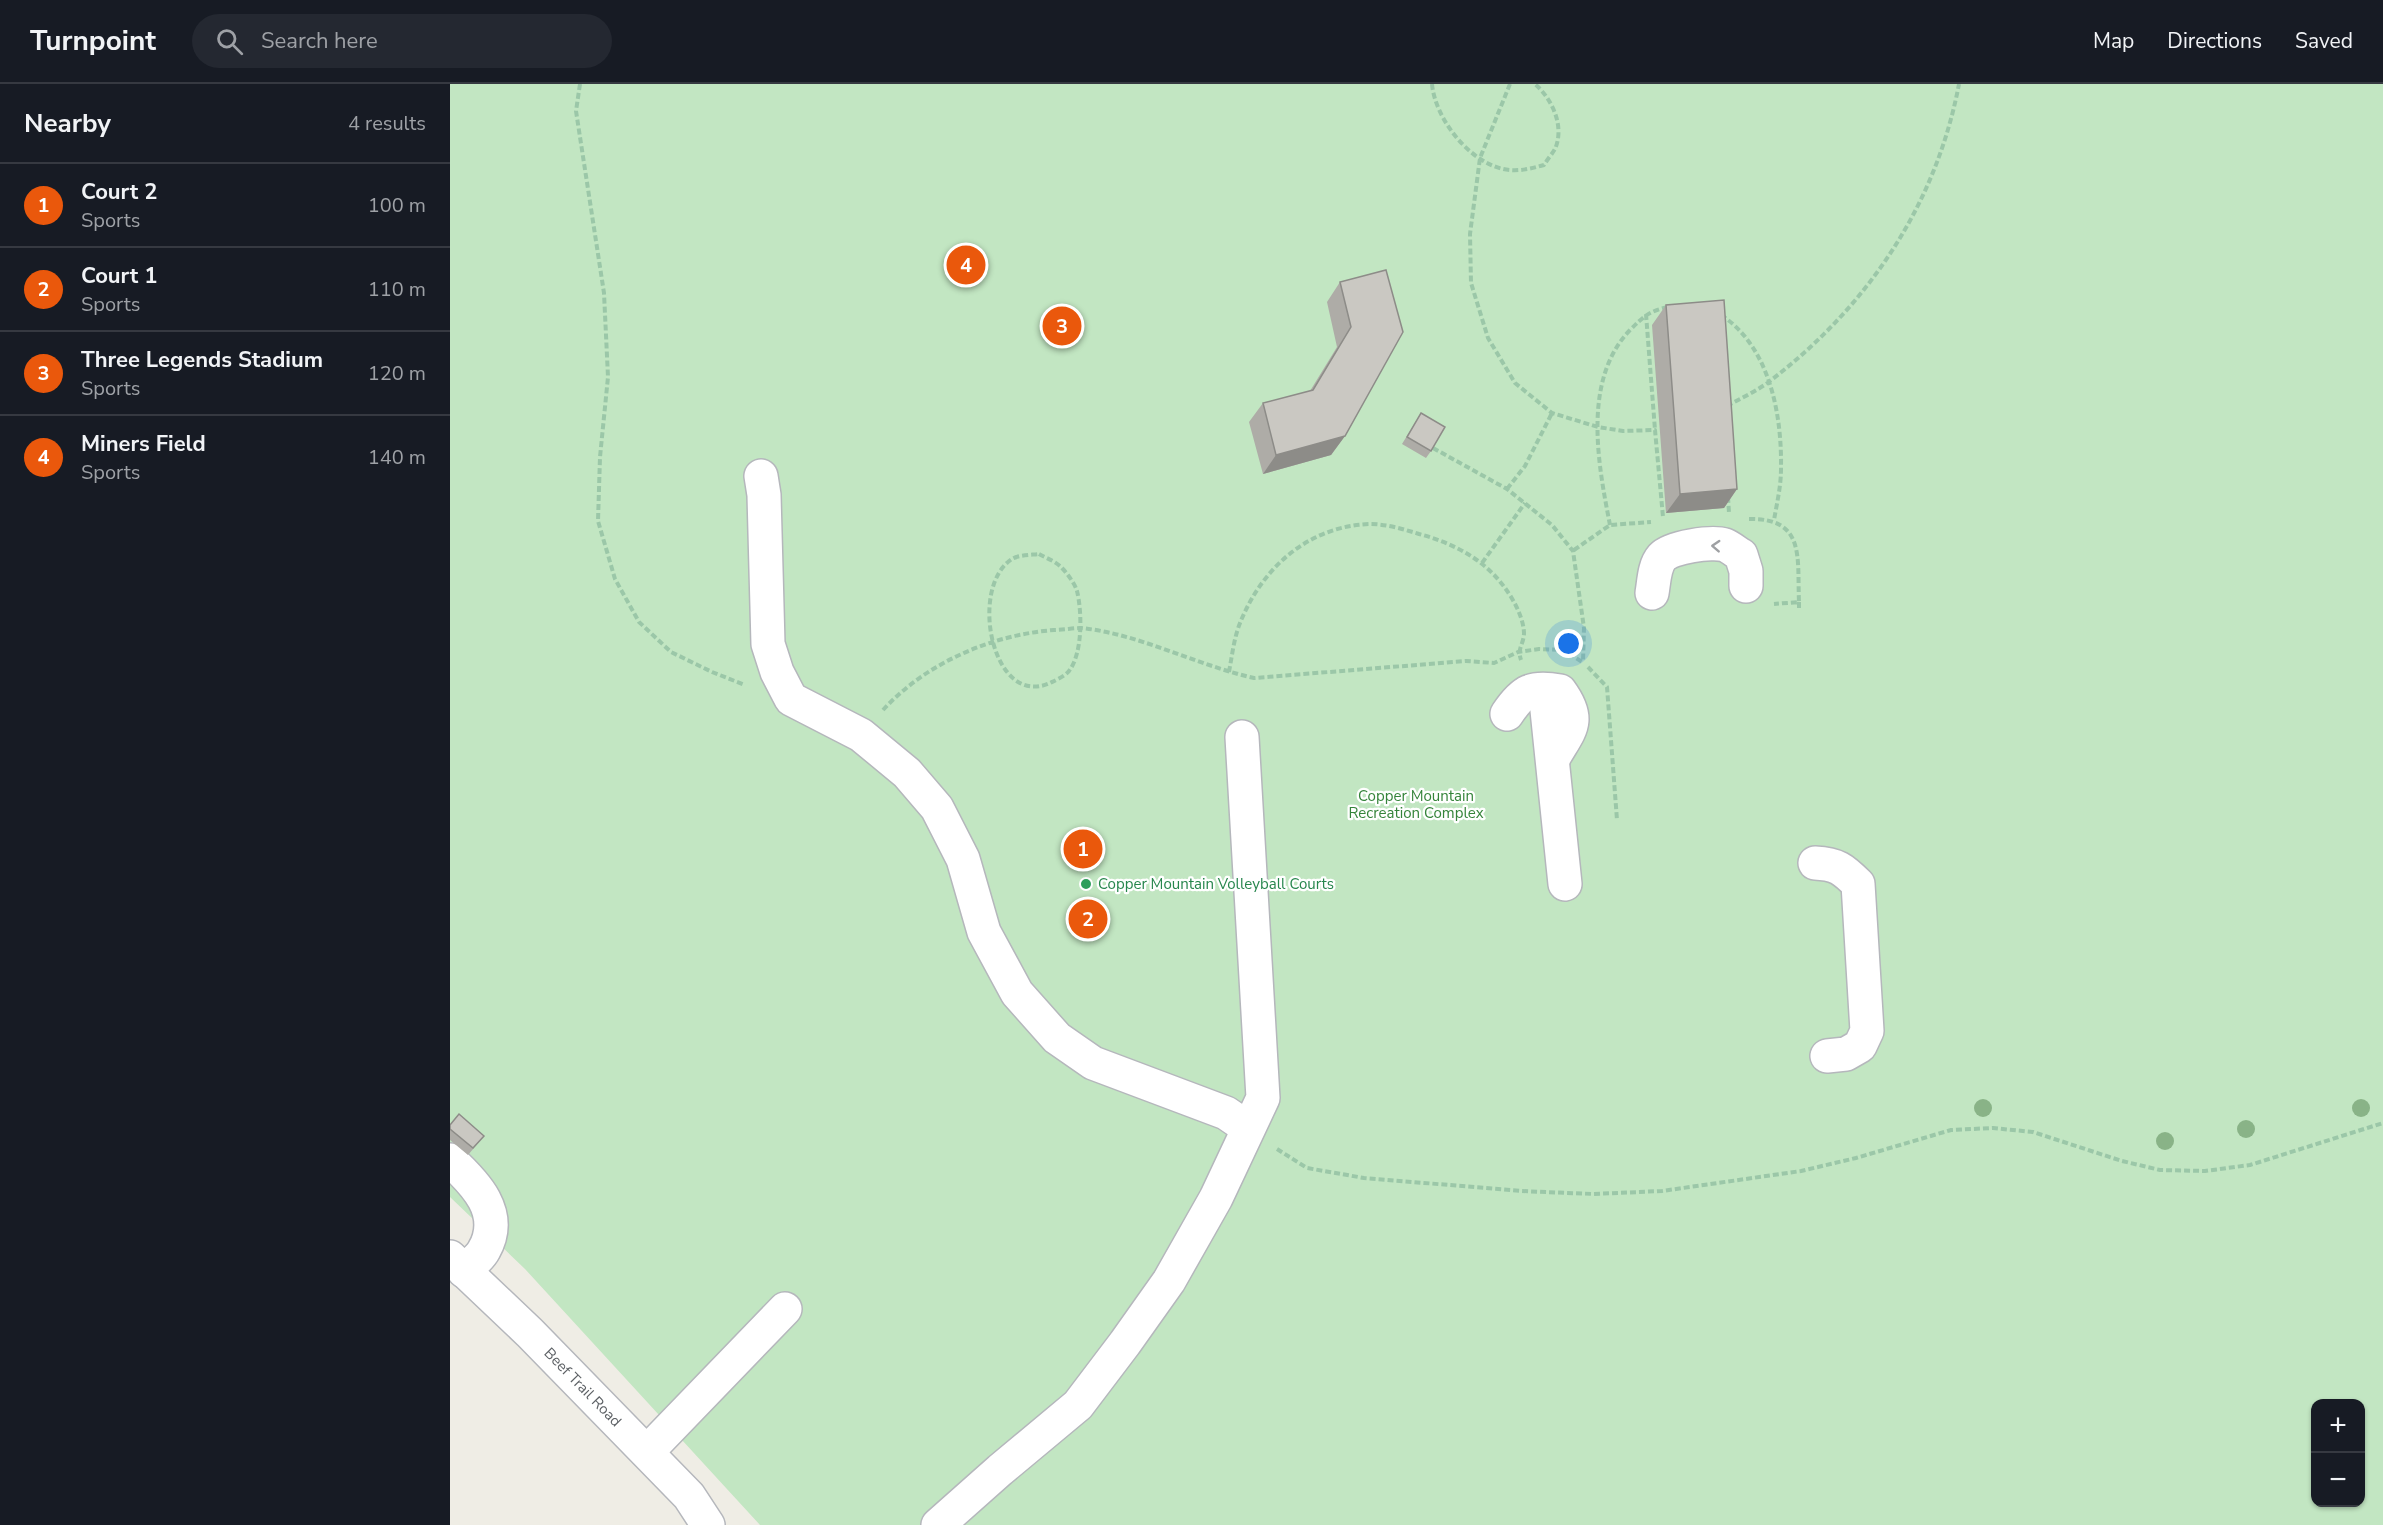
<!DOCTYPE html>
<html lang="en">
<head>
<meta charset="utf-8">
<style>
  :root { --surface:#171b24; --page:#242831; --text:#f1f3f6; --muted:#9ea1a6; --line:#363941; --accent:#ea580c }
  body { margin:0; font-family:"Nunito Sans",sans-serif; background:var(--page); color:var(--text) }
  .controls { position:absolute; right:18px; bottom:18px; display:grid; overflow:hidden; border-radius:12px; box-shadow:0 2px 4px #0004 }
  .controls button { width:54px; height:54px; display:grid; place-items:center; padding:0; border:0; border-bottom:2px solid var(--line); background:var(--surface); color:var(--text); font:30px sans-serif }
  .you { position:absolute; left:1119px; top:560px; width:21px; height:21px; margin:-15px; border:4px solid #fff; border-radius:50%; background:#1a73e8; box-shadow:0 0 0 9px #1a73e833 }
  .badge { display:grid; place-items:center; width:39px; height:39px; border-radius:50%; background:var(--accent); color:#fff; font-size:20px; font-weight:700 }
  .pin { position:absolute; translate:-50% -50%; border:3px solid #fff; box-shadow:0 2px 6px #0006 }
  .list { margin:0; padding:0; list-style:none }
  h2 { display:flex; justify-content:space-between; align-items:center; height:78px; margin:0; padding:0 24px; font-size:26px }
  h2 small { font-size:20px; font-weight:400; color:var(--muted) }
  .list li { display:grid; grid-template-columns:39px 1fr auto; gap:18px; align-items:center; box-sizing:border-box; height:84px; padding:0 24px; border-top:2px solid var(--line) }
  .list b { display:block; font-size:22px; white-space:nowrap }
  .list p { margin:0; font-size:20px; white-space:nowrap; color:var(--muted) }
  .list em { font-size:20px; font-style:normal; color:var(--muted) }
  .icon { flex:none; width:33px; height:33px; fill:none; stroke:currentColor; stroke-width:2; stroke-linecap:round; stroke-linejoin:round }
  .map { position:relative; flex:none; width:1933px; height:1441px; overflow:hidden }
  header { display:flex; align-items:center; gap:36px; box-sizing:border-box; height:84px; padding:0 30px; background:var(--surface); border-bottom:2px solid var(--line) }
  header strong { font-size:28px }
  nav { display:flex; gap:33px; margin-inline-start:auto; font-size:21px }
  .search { width:420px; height:54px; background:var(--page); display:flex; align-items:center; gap:15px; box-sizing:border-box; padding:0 21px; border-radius:33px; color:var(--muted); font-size:22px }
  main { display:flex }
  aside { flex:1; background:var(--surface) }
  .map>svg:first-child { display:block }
  .green { fill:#c2e6c2; fill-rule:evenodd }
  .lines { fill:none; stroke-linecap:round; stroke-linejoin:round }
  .minor-casing { stroke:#b5b7bc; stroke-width:36 }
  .path { stroke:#9bc7a8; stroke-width:4; stroke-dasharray:6 3; stroke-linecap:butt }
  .minor { stroke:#fff; stroke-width:33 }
  .tree { fill:#89b387 }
  .wall { fill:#aeaca7 }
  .shaded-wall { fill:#8d8c88 }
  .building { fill:#cac8c2; stroke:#8d8c88; stroke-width:1.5 }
  .oneway { stroke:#9ea0a3 }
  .leisure-dot { fill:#2e9e5b; stroke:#fff; stroke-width:2 }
  .labels { text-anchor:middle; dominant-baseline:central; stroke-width:4.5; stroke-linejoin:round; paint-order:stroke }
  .park-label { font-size:15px; fill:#35843a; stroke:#fff }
  .leisure-label { font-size:15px; fill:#27864d; stroke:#fff; text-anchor:start }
  .street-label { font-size:15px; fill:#5d6165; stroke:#fff }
</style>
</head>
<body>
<header>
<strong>Turnpoint</strong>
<div class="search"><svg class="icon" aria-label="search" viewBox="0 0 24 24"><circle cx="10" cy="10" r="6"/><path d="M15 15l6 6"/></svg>Search here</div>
<nav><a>Map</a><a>Directions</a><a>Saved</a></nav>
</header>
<main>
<aside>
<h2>Nearby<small>4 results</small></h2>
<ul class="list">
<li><span class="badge">1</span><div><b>Court 2</b><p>Sports</p></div><em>100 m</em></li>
<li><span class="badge">2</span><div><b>Court 1</b><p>Sports</p></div><em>110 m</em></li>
<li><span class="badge">3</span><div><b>Three Legends Stadium</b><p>Sports</p></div><em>120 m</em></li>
<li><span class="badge">4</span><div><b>Miners Field</b><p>Sports</p></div><em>140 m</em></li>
</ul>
</aside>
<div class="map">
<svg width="1933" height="1441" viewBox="0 0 1933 1441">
  <rect width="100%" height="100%" fill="#efede5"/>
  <path class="green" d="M0,0H1933V1441H310L75,1185L0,1113ZM1866,1320H1910V1418H1866Z"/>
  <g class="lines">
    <defs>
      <g id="minor">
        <path d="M311,392L314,411L318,560L327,588L341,615L411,651L457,689L487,724L513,775L534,848L567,909L607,954L643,979L776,1029L798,1044"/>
        <path d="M1202,509C1204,498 1204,482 1212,473C1221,463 1262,457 1275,461C1280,463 1286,468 1291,471L1296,487V502"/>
        <path d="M1097,626L1115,800"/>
        <path d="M1057,630C1073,606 1082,602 1110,607C1132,637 1120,645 1104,673"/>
        <path d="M1365,779C1387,780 1393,785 1408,800L1417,947L1410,962L1396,970L1377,972"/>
        <path d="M0,1076C25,1099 55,1129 34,1166C30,1174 21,1180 14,1187"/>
        <path id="s1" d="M0,1173L80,1249L239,1412L258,1441"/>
        <path d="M197,1368L335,1225"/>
        <path d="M488,1441L550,1386L628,1321L675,1259L719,1197L766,1114L813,1014L792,653"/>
      </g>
    </defs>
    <use href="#minor" class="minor-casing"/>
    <path class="path" d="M130,0L126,27L154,209L158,293L150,373L148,437L165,495L189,538L221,568L262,588L295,601
      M982,0C985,34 1018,77 1053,85C1067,88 1080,85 1094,81C1097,76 1102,70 1105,65C1115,42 1102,15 1085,0
      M1060,0L1030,74L1020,150L1021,199L1038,254L1065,299L1102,329L1148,343L1173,347L1205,346L1213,433
      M1196,230L1205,346
      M1271,231C1320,263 1332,331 1331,385C1331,402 1327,419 1324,436
      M1277,322C1291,314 1307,307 1320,297C1418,222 1486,121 1509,0
      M983,364L1057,405L1102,441L1123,467L1134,544L1133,578
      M1057,405L1075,382L1102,329
      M1278,413L1279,429
      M1299,435C1356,434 1347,474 1349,518L1324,520
      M1160,441C1148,380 1132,296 1180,246C1193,233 1199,227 1218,223
      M1124,466L1160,441L1201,438
      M589,470C596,474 607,478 612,484C617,489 625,500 627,507C632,527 633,569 619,587C615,592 606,596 600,599C542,625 518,503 562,475C568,471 581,471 589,470Z
      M1032,479L1075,419
      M1349,518V527
      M1138,583L1157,603L1167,736
      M779,588C782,572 784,554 790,539C812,484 858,442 920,440C936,440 953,445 969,450C1003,459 1034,475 1055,504C1064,516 1074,535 1074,550C1073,562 1067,564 1071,576
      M433,626C476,579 541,551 604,546C613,546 623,544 631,544C690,550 746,581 804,594L1016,577L1044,579L1068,568L1089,565L1114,566L1132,578L1131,580
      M827,1065L857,1084L914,1094L1072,1107L1144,1110L1212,1107L1351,1087L1406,1074L1501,1046L1543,1044L1583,1048L1672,1077L1710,1086L1755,1087L1800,1081L1933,1039"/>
    <use href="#minor" class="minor"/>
  </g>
  <g class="tree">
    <circle cx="1533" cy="1024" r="9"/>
    <circle cx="1911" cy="1024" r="9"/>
    <circle cx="1796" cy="1045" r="9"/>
    <circle cx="1715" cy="1057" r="9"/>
  </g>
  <path class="wall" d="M936,186L895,352L881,371L813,390L799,338L813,319L860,307L887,263L877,218L890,198Z
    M1216,221L1287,405L1274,424L1216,429L1202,241Z
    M971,329L981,367L976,374L952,360Z
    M0,1041L29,1058L18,1071L0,1056Z"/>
  <path class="shaded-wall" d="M895,352L881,371L813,390L826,371Z
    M1287,405L1274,424L1216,429L1230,410Z"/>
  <path class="building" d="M936,186L953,248L895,352L826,371L813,319L863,306L901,243L890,198Z
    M1274,216L1287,405L1230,410L1216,221Z
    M971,329L995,343L981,367L957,353Z
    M9,1030L34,1052L23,1064L0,1045V1041Z"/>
  <defs><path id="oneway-chevron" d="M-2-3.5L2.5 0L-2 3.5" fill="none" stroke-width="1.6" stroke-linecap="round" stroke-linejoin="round" transform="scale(1.5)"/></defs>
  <use class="oneway" href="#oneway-chevron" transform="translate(1266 462) rotate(-177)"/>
  <circle class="leisure-dot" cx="636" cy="800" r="6"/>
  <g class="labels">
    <g class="park-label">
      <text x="966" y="712">Copper Mountain<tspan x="966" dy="17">Recreation Complex</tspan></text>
    </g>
    <g class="leisure-label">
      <text x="648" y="800">Copper Mountain Volleyball Courts</text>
    </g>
    <g class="street-label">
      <text stroke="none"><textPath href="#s1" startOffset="186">Beef Trail Road</textPath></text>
    </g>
  </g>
</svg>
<div class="controls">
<button>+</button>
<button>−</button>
</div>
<div class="you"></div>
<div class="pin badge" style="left:633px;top:765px">1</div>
<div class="pin badge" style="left:638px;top:835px">2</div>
<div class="pin badge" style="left:612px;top:242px">3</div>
<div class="pin badge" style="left:516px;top:181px">4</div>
</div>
</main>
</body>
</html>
